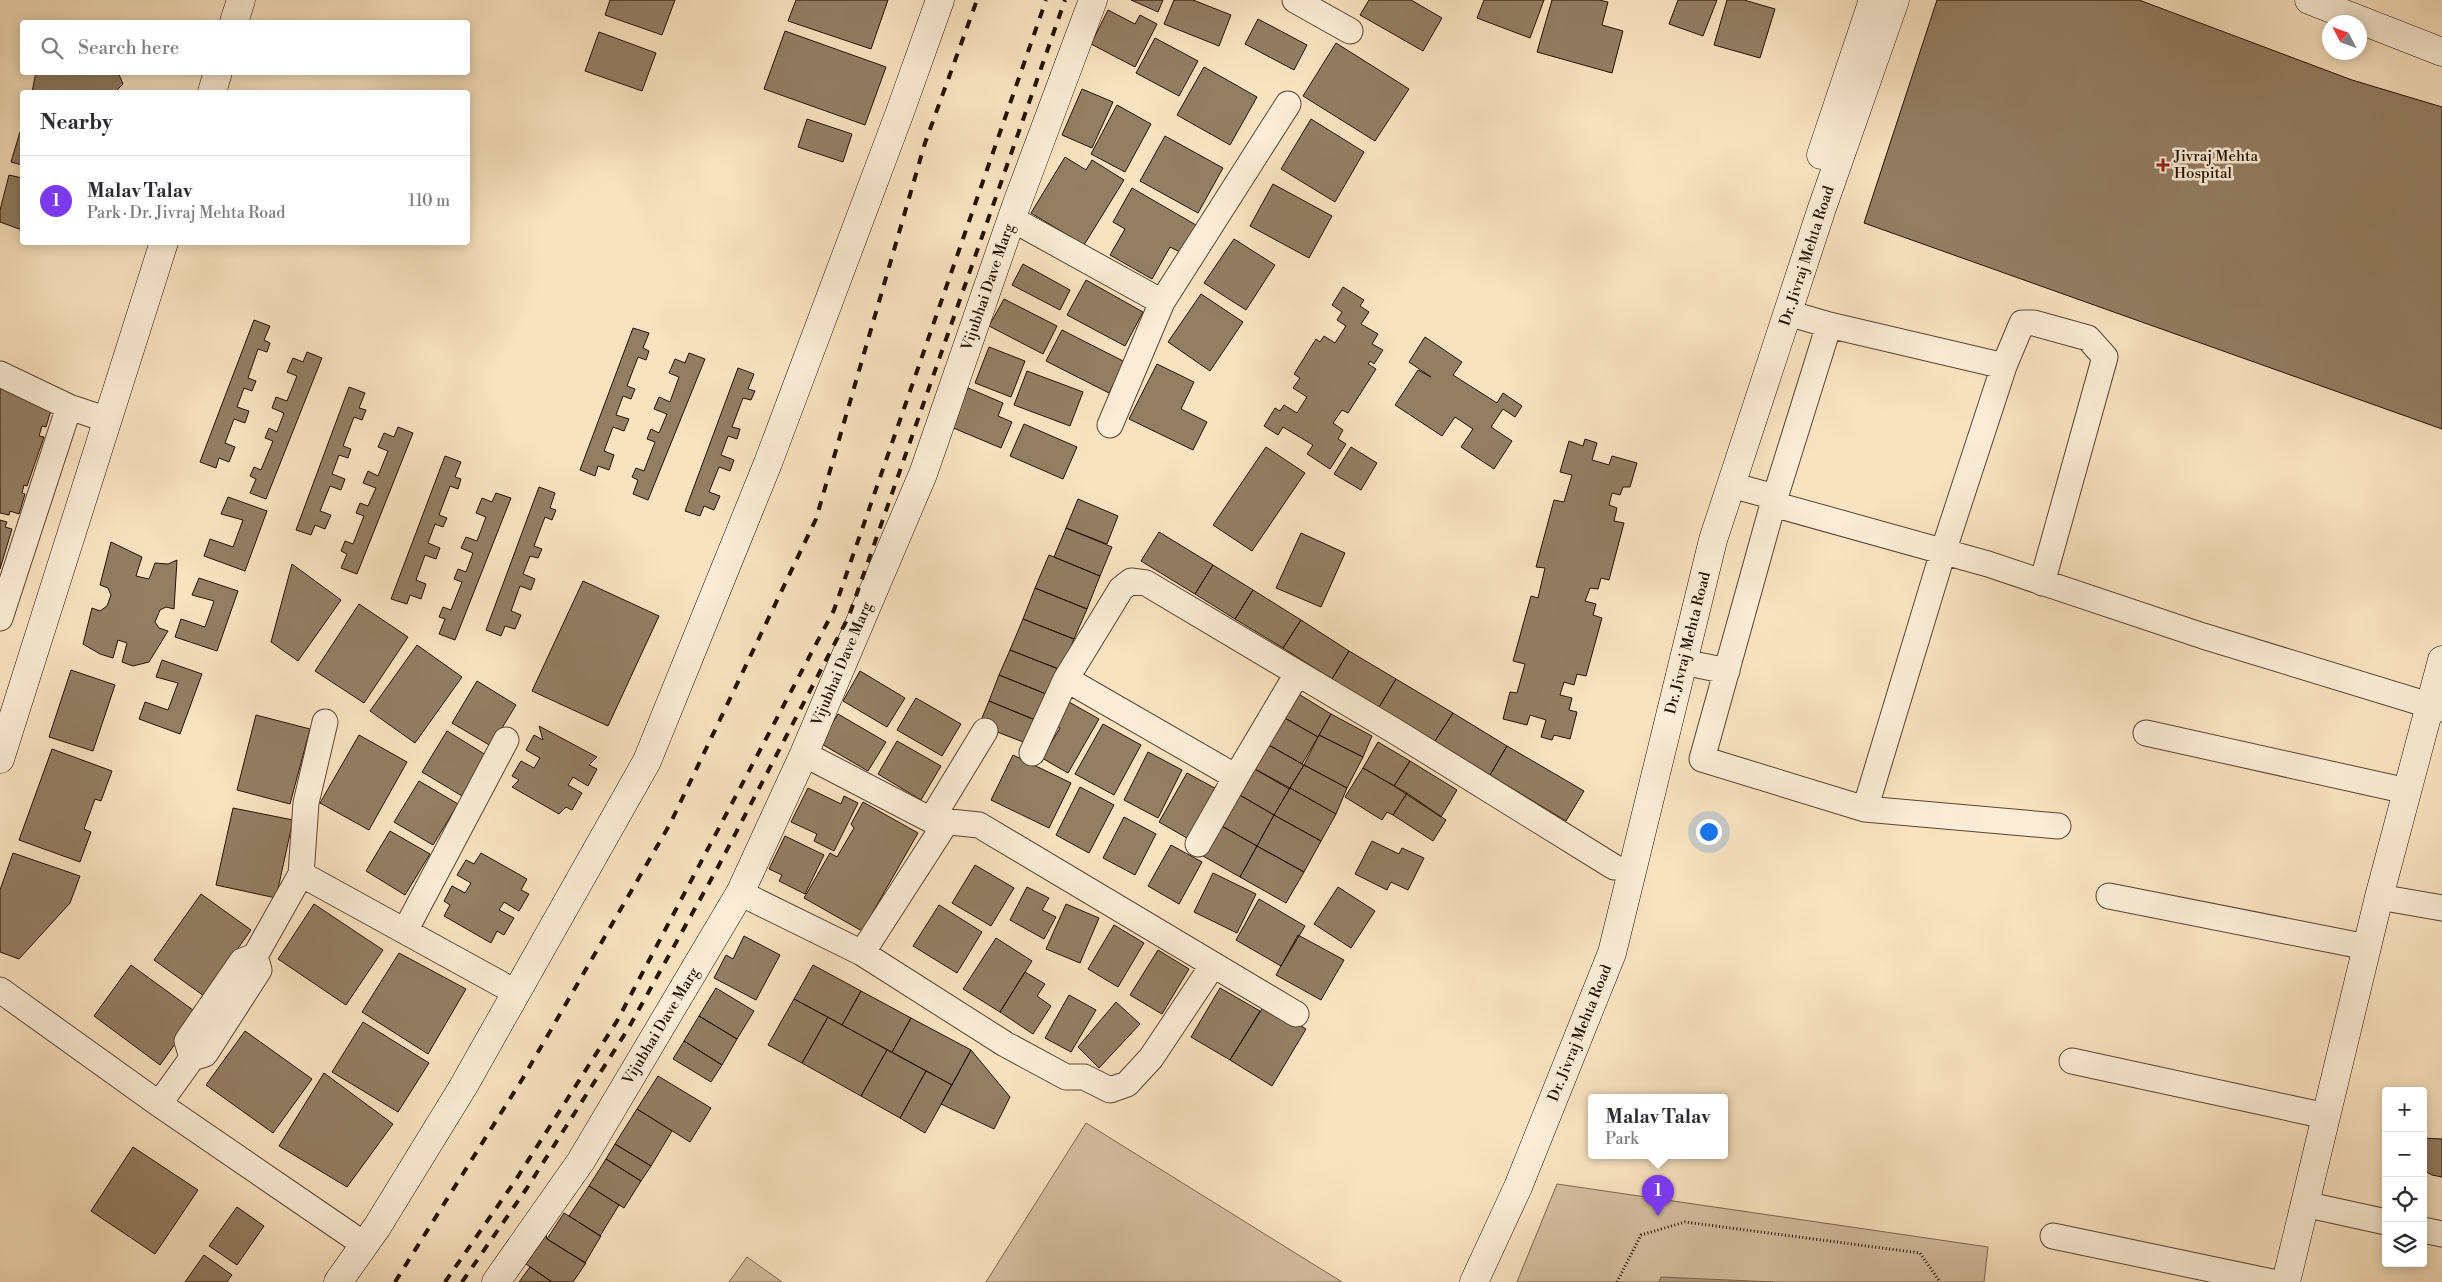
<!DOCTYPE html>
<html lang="en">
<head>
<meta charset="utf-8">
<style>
  :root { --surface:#fff; --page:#f2f2f3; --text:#2b2b33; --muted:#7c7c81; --line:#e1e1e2; --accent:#7c3aed }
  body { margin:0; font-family:"Libre Bodoni",serif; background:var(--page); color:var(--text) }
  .controls { position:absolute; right:15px; bottom:15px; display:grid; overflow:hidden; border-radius:5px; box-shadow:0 2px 12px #0003 }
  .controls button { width:45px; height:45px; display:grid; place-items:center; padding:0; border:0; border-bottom:1px solid var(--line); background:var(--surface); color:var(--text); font:25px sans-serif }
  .compass { position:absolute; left:2322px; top:15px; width:45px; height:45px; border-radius:50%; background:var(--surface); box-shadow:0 2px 12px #0003; rotate:311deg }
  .you { position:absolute; left:1708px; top:831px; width:18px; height:18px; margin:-12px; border:4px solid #fff; border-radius:50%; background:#1a73e8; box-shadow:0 0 0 8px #1a73e833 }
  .badge { display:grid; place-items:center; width:32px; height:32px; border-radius:50%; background:var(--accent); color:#fff; font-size:16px; font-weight:700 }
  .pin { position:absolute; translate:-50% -41px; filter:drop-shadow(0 1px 2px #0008) }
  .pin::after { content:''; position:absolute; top:26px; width:18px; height:15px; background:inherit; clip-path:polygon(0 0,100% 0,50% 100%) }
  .popup { position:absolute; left:1588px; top:1094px; width:140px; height:65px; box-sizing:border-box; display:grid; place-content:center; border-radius:5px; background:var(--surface); filter:drop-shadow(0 1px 4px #0005); font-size:16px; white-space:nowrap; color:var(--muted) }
  .popup b { font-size:19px; color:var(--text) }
  .popup::after { content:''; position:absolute; left:50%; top:100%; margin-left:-10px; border:10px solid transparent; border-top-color:var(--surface) }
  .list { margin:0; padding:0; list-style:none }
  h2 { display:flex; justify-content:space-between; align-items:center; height:65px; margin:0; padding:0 20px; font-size:21px }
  h2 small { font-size:16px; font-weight:400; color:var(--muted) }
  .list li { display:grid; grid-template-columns:32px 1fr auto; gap:15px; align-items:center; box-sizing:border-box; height:90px; padding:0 20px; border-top:1px solid var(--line) }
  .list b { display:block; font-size:19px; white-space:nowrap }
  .list p { margin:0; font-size:16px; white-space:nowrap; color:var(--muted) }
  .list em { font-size:16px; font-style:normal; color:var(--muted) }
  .icon { flex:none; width:28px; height:28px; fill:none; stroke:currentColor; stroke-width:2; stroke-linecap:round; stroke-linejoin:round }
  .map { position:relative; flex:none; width:2442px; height:1282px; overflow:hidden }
  .search { position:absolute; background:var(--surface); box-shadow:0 2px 12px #0003; left:20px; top:20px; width:450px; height:55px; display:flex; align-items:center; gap:12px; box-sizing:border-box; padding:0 18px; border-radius:5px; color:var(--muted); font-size:19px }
  .panel { position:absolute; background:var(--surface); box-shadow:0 2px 12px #0003; left:20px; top:90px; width:450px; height:155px; border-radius:5px }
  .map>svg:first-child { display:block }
  .green { fill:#d4bea0; stroke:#7c6850 }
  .water { fill:#b09b7f; stroke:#78644d }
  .building { fill:#937e64; stroke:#251101 }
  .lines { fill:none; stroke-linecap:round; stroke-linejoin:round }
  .street-casing { stroke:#5a4531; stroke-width:27 }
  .secondary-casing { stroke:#251101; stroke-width:29 }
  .path { stroke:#251101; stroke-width:3; stroke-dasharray:1 2.5; stroke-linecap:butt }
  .street { stroke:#faecd6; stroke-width:25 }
  .secondary { stroke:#faecd6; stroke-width:28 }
  .rail { stroke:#251101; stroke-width:4; stroke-dasharray:9 9; stroke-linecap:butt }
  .poi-dot { fill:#8f2418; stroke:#faecd6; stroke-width:2 }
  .labels { text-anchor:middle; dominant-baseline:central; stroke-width:5; stroke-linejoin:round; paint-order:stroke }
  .poi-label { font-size:15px; fill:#251101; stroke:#faecd6; text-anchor:start }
  .street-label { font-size:15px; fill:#251101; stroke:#faecd6 }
</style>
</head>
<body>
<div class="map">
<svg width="2442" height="1282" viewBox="0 0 2442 1282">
  <rect width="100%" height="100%" fill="#f8e2c0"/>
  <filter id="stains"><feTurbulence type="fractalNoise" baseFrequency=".004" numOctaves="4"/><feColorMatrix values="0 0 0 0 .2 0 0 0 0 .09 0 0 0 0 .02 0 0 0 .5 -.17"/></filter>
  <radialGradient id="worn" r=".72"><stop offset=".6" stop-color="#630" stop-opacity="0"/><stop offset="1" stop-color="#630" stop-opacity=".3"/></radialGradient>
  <path class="green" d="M1086,1123L1342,1282H986Z
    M1557,1184L1988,1247L1984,1282H1517Z
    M747,1257L782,1282H729Z"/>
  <path class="water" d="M1661,1277L1773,1282H1659Z"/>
  <path class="building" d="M610,0H675L662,35L605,15Z
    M796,0H888L871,49L788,21Z
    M1131,0H1163L1158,12Z
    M1174,0H1193L1231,15L1219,46L1164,24Z
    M1369,0H1411L1442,18L1423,51L1360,15Z
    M1484,0H1544L1530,38L1477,18Z
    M1552,0H1599L1608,2L1602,25L1623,31L1612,73L1537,52Z
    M1678,0H1717L1703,36L1669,24Z
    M1727,0H1744L1775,9L1760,58L1714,45Z
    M1937,0H2139L2352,80L2442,107V429L1864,223Z
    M1108,10L1135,24L1140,15L1157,24L1135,67L1091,44Z
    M1258,19L1307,45L1294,70L1245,44Z
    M785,31L886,67L865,125L764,89Z
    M599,32L656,53L642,91L585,71Z
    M1155,38L1198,61L1179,96L1136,73Z
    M1336,43L1409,89L1375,141L1303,96Z
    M1204,67L1257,97L1230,145L1177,115Z
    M36,72H118L123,84L115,92H32Z
    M1082,89L1113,102L1092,148L1062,135Z
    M1117,105L1151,124L1125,172L1091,154Z
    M807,119L852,134L843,162L798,147Z
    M1311,119L1364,152L1335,202L1281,169Z
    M20,132L22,133V165L11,162Z
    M1165,136L1223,168L1198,213L1140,181Z
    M1065,157L1086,170L1092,160L1124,180L1084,245L1031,213Z
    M9,175L22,178V230L0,222V210Z
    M1273,184L1332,216L1309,258L1250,226Z
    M1132,188L1196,225L1180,252L1170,247L1152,279L1110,255L1125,229L1113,222Z
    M1234,239L1275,265L1246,310L1204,283Z
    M1023,264L1070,290L1060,310L1012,285Z
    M1086,280L1143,312L1125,346L1067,315Z
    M1343,287L1364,300L1360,306L1369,312L1361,324L1378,334L1372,344L1383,350L1374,364L1370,361L1368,364L1376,369L1348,413L1342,410L1333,423L1343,430L1338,439L1346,444L1330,469L1307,454L1313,445L1283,427L1278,435L1264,426L1275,408L1280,411L1284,405L1297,413L1307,397L1293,388L1300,378L1294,374L1316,339L1320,342L1324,336L1335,343L1346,326L1337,320L1342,312L1332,305Z
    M1201,294L1243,322L1210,371L1168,342Z
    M1004,299L1057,326L1043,354L989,326Z
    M254,320L270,326L264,340L270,343L267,352L258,349L248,378L256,381L252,391L244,388L237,407L249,411L245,423L234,419L225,443L235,447L229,462L219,458L216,468L200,462Z
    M633,328L649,333L643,348L649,351L646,360L638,357L627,386L635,389L631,399L623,396L616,415L629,419L624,431L613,427L604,451L614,455L609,470L598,466L595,476L580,470Z
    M1062,330L1125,362L1109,393L1046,361Z
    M1425,337L1462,362L1453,375L1497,403L1503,393L1522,406L1515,417L1503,409L1491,427L1512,441L1494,469L1461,447L1473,429L1455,417L1442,436L1395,405L1418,370L1431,377L1409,362Z
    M989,347L1025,361L1011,397L975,383Z
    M307,352L322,358L266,499L250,493L256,479L250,476L254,467L261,470L273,441L265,438L269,428L277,432L284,413L272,408L276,397L287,401L297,376L287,372L293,358L303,362Z
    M689,353L705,359L648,500L633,494L638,480L632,477L636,468L644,471L655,442L647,439L651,429L659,433L667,414L654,409L659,397L670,402L679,377L669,373L675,359L685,363Z
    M1157,364L1194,382L1181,409L1207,422L1193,450L1129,419Z
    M738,368L754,374L748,389L755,391L751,400L743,398L732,427L740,429L737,439L728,436L721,455L734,460L730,471L719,467L709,492L720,496L714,510L704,506L700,516L685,511Z
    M1027,371L1083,392L1070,426L1014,405Z
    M0,385L52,407L46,427L42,426L39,436L44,437L27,486L24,485L22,493L25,494L19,514L10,511L9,515L0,513Z
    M349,387L365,393L359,408L366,410L362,420L354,417L343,446L351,449L348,458L339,455L332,474L345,479L341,490L330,486L320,511L331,515L325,529L315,525L311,535L296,530Z
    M968,388L1003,403L998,416L1012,422L1001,448L951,427Z
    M1024,424L1077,447L1063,479L1010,456Z
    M398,427L413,433L357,574L341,568L347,554L341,551L345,541L353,544L364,516L356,513L360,503L368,506L376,488L363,483L368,471L378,476L388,451L378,447L384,433L394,437Z
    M1585,439L1597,443L1592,460L1609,465L1612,456L1637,463L1630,487H1623L1620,495L1612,493L1609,505L1617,508L1614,521L1624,523L1609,580L1601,578L1598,589L1590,588L1585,601L1596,604L1593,615L1602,618L1586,676L1577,674L1574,685L1564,682L1560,695L1572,698L1569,710L1577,712L1570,739L1554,735L1552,740L1541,737L1546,720L1530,715L1527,725L1503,719L1510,692L1517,693L1525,664L1513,661L1531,596L1538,598L1545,568L1536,567L1554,500L1564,502L1572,475L1560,472L1569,441L1583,446Z
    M1266,447L1305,473L1252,551L1213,525Z
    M1351,447L1377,463L1361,490L1334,474Z
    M445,456L461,462L455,477L461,479L458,489L450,486L439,515L447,518L443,527L435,524L428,543L440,548L436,559L425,555L416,580L426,584L421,599L410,595L407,604L391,599Z
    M539,487L555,493L550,508L556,510L552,520L545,517L534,546L542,549L538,558L530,556L523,574L535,579L531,590L520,586L511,611L521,615L515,629L505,626L501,636L486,630Z
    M496,493L511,498L455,640L439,634L445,619L439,617L443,607L451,610L462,582L454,579L458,569L466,572L473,553L461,548L466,537L477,541L486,517L476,513L482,498L492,502Z
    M228,497L267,511L245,571L204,556L210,539L233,547L243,520L221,514Z
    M1078,499L1118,516L1107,544L1066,528Z
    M0,520L7,522L5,527L12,529L0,569Z
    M1066,528L1112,547L1100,576L1054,557Z
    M1159,532L1213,565L1195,594L1141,561Z
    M1301,533L1345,553L1321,607L1276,588Z
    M111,542L142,557L136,576L149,579L155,563L168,564L177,560L174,609L166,607L160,610L155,622L159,628L168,631L149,662L133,666L122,662L127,643L118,640L113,658L100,654L83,644L92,608L100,611L107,606L111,595L108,588L100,585Z
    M1049,555L1100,576L1087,609L1035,588Z
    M292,564L341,600L298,661L271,642Z
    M1213,565L1253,590L1235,619L1195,594Z
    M199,578L238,591L217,651L175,637L181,619L205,627L214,601L192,595Z
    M583,581L659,616L608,726L532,691Z
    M1035,588L1087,609L1074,639L1023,619Z
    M1253,590L1301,620L1283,648L1235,619Z
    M359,604L408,637L364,703L315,671Z
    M1023,619L1074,639L1061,670L1010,650Z
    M1301,620L1349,651L1332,679L1283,648Z
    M417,645L462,677L415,743L370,711Z
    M1010,650L1061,670L1051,696L999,675Z
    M1349,651L1396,679L1379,707L1332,679Z
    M162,660L202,674L180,734L139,719L145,702L168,710L178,683L156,677Z
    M71,670L115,685L93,751L49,737Z
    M860,671L905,698L887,727L843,701Z
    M999,675L1051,696L1040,722L989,701Z
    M1396,679L1453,713L1435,741L1379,707Z
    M477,681L516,705L491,746L452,723Z
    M1297,693L1331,714L1318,737L1283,717Z
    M916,698L961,724L942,756L897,730Z
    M989,701L1040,722L1031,745L979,725Z
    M1069,702L1099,719L1068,773L1042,758L1060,728L1050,722Z
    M1453,713L1507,746L1490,775L1435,741Z
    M838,714L886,742L868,771L820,743Z
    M1331,714L1372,736L1363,757L1319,735Z
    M256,715L310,729L290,804L237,790Z
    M1283,717L1318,737L1319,735L1302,764L1267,744Z
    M1103,724L1141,745L1114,795L1075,774Z
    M539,726L597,757L589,765L597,769L588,786L573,777L568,785L582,793L572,810L566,807L559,814L512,787L519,780L512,776L521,761L534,768L540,758L526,750L534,735L543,740Z
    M447,731L486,755L462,796L422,772Z
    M359,735L407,762L369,830L320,803Z
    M1319,735L1363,757L1347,788L1304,765Z
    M897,741L941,766L921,800L878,774Z
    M1378,742L1410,761L1394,786L1363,768Z
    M1267,744L1304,765L1289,789L1253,768Z
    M1507,746L1584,791L1566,821L1490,775Z
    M52,749L112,771L101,801L95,799L84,829L91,832L80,862L19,840Z
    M1148,752L1182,770L1158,818L1124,800Z
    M1013,755L1071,783L1049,828L991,800Z
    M1410,761L1457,790L1441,817L1394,786Z
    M1304,765L1347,788L1336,814L1290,788Z
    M1253,768L1290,788L1274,815L1238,794Z
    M1363,768L1407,793L1393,815L1387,812L1382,820L1345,797Z
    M1187,773L1222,792L1194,842L1159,822Z
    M419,781L458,804L433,845L394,822Z
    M1080,787L1114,805L1089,853L1056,835Z
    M808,788L841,804L844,796L858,803L834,851L814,841L817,834L791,822Z
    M1290,788L1336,814L1321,841L1274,815Z
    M1407,793L1446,820L1433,841L1393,815Z
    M1238,794L1274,815L1257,846L1220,825Z
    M863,802L918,833L862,931L804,898L830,853L837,857L854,828L851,824Z
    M233,808L293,820L276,898L216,885Z
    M1274,815L1321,841L1304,872L1257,846Z
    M1124,817L1156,834L1135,875L1103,858Z
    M1220,825L1257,846L1240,877L1203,856Z
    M390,831L430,854L405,895L366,871Z
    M785,836L824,855L805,894L779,881L782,875L769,869Z
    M1372,841L1399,854L1402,848L1424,858L1408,890L1391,882L1387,890L1355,874Z
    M1171,845L1202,862L1179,904L1148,886Z
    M1257,846L1304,872L1286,903L1240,877Z
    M13,853L80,876L70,903L19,959L0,952V890Z
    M481,853L527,879L521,890L529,894L519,911L504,902L499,910L514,918L504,935L497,931L491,943L444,916L450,905L444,901L452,886L465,893L471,883L457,875L466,860L474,864Z
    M975,865L1014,888L991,926L952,903Z
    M1213,873L1256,894L1237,933L1194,912Z
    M1027,887L1049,898L1042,910L1056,917L1044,939L1010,920Z
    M1338,887L1375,911L1351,948L1314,924Z
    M201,894L251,930L204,996L154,960Z
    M1259,899L1305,926L1281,966L1236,940Z
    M314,904L383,950L346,1005L278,959Z
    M1066,904L1099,918L1080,963L1046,949Z
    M939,905L982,932L957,973L913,946Z
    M1114,925L1144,943L1118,987L1088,969Z
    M1298,935L1344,960L1321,1000L1276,975Z
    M744,936L780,955L756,1000L714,978L726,955L733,959Z
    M996,938L1032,961L1000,1012L963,989Z
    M1158,950L1189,969L1162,1014L1130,995Z
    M399,953L466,989L428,1054L362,1012Z
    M131,965L197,1013L160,1065L94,1016Z
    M813,965L861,991L842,1025L794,999Z
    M1025,972L1045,984L1037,996L1051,1006L1033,1034L1000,1012Z
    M716,988L754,1011L737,1039L699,1016Z
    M1220,988L1260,1011L1230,1060L1191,1037Z
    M861,991L911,1018L892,1052L842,1025Z
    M1069,995L1096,1010L1071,1052L1045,1038Z
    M794,999L828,1017L802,1063L768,1045Z
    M1116,1002L1140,1024L1099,1068L1078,1047Z
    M1265,1004L1306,1029L1272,1086L1230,1060Z
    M699,1016L737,1039L722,1065L684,1041Z
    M828,1017L887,1050L861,1096L802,1063Z
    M911,1018L971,1050L952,1085L892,1052Z
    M363,1022L429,1063L398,1112L332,1072Z
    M245,1031L312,1079L273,1133L206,1085Z
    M684,1041L722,1065L711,1082L673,1059Z
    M887,1050L926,1071L900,1118L861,1096Z
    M971,1050L1010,1097L994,1129L941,1104Z
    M926,1071L952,1085L925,1133L900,1118Z
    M324,1073L393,1124L347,1187L279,1146Z
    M658,1076L711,1108L690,1142L637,1109Z
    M637,1109L672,1131L651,1166L615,1144Z
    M2423,1138L2442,1139V1177L2432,1175L2423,1170Z
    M615,1144L651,1166L641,1181L606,1159Z
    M133,1147L198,1190L155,1254L91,1211Z
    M606,1159L641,1181L624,1208L589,1186Z
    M589,1186L619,1205L600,1236L569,1216Z
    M237,1207L264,1226L237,1265L209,1246Z
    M564,1213L601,1236L585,1263L547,1239Z
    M546,1235L547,1239L586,1263L573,1282H552L526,1264Z
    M204,1255L232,1275L227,1282H185Z
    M530,1267L552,1282H519Z"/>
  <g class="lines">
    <defs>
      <path id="street" d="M1295,0L1350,31
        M1012,219L1162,302
        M1788,313L1829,325
        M0,374L69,407L0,618
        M69,407L108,420
        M1110,425L1162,302L1288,104
        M1731,485L1775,497
        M1773,504L1829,325L2004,366
        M1683,662L1727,671
        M1297,674L1236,777L1066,679L1121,589L1131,581L1146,583L1393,730L1614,867
        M2146,733L2407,791
        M1032,753L1066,679
        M804,754L931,820L979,825L1296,1014
        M1865,809L1943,552L2004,366L2022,323H2034L2088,338L2105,357L2042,583
        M931,820L985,731
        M2058,826L1865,809L1702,759L1773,504L1988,564L2203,636L2442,709
        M1198,844L1236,777
        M301,874L517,993
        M740,893L862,953L1005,1044L1066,1077H1084L1110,1090L1127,1084L1151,1058L1213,965
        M2109,896L2367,947
        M2379,897L2442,908
        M405,931L506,740
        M862,953L947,821
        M0,990L159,1104L365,1245
        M192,1058L187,1041L242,961L255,956L301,874L306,803L325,722
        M2072,1061L2326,1116
        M159,1104L192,1058L205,1054L259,970L255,956
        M2304,1204L2386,1222
        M2423,1230L2442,1234
        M2053,1236L2272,1282"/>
      <path id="secondary" d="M2309,0L2442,52
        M234,22L241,0
        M212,92L218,72
        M1821,155L1873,0
        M0,759L164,242
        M338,1282L377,1227L463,1087L647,761L768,463L900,112L940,0
        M496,1282L581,1161L740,893L804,754L923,474L1016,206L1093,0
        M1474,1282L1518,1187L1612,953L1713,540L1821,211L1895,0
        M2286,1282L2379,897L2442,660"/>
    </defs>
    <use href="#street" class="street-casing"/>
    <use href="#secondary" class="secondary-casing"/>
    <path class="path" d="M1617,1282L1641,1235L1685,1222L1920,1253L1940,1282"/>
    <use href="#street" class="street"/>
    <use href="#secondary" class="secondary"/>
    <path class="rail" d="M395,1282L523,1078L670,824L816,519L925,143L977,0
      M445,1282L515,1181L617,1021L834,610L1046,0
      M462,1282L527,1188L628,1029L718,867L849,616L1065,0"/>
  </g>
  <path class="poi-dot" d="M2160.5 157.5h5v5h5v5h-5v5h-5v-5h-5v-5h5z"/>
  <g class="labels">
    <g class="poi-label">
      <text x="2174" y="156">Jivraj Mehta<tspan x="2174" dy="17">Hospital</tspan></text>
    </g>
    <g class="street-label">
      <text transform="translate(1807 256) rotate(-72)">Dr. Jivraj Mehta Road</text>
      <text transform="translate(988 287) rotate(-71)">Vijubhai Dave Marg</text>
      <text transform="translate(1688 643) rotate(-76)">Dr. Jivraj Mehta Road</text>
      <text transform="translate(842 664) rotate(-67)">Vijubhai Dave Marg</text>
      <text transform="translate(661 1026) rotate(-59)">Vijubhai Dave Marg</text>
      <text transform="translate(1580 1033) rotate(-68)">Dr. Jivraj Mehta Road</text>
    </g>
  </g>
  <rect width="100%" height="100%" filter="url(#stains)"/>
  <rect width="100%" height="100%" fill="url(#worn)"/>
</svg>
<div class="controls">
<button>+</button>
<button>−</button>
<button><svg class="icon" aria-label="locate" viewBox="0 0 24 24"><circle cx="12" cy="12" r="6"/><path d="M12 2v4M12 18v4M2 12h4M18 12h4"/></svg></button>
<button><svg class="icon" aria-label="layers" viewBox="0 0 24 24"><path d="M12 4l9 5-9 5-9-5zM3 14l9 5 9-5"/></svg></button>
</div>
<svg class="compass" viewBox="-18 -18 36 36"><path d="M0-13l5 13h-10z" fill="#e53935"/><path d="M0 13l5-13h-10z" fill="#7c7c81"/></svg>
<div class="you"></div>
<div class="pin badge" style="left:1658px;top:1216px">1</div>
<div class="popup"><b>Malav Talav</b>Park</div>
<div class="search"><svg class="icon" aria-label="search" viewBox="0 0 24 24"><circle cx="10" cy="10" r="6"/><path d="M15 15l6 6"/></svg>Search here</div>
<section class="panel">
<h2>Nearby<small></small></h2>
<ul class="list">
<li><span class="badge">1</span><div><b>Malav Talav</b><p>Park · Dr. Jivraj Mehta Road</p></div><em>110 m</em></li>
</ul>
</section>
</div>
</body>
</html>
